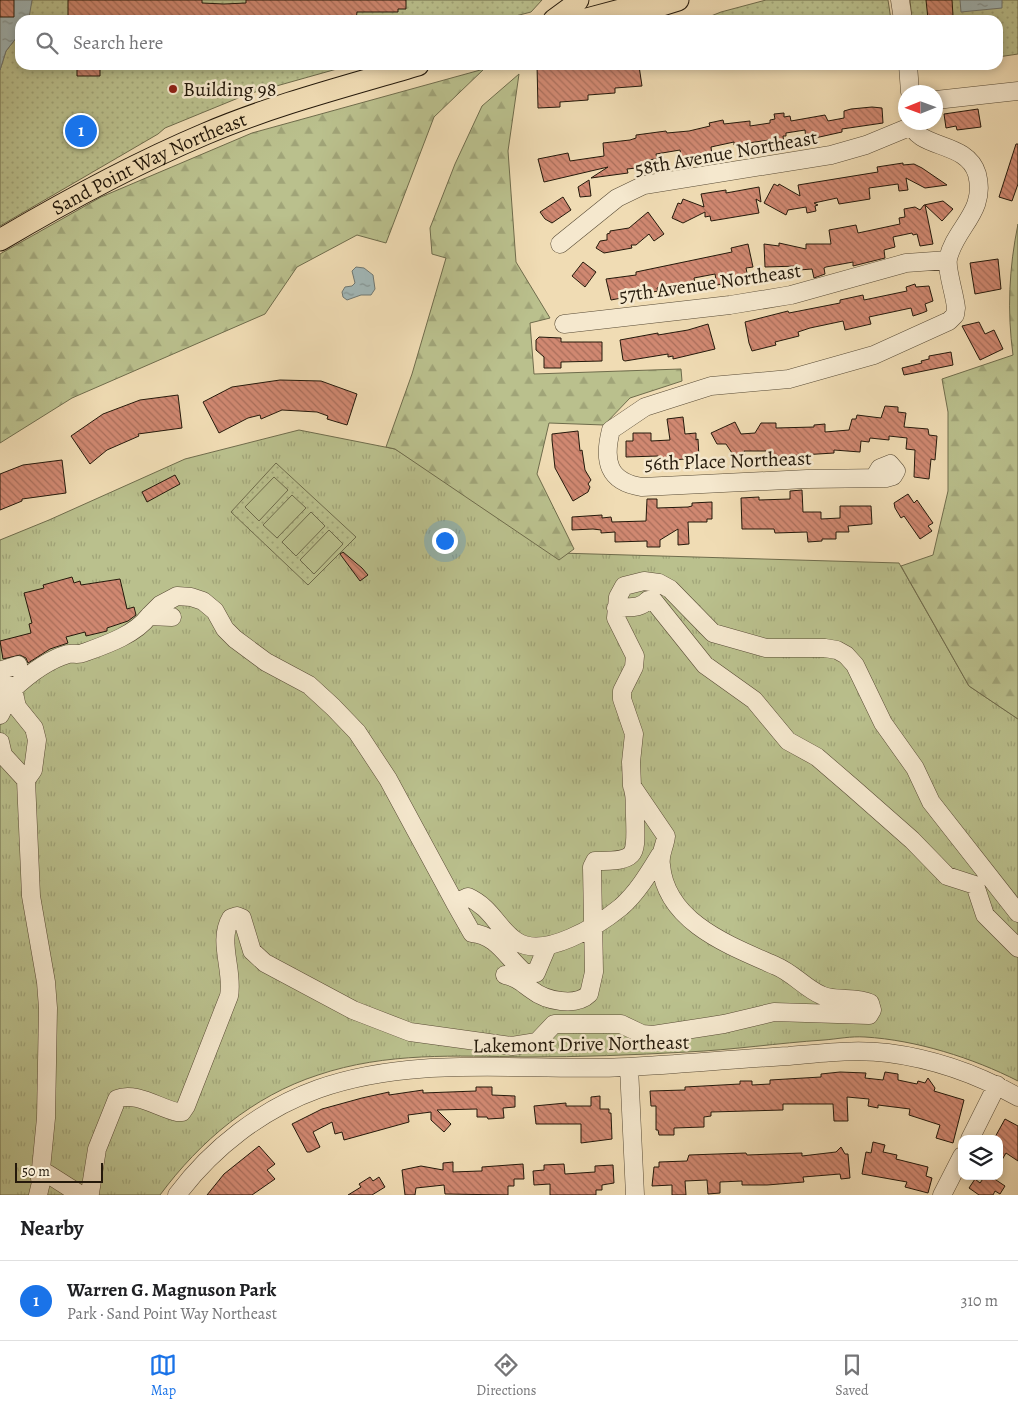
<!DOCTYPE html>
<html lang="en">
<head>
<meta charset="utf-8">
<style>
  :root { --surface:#fff; --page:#f6f6f6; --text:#202124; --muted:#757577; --line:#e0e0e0; --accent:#1a73e8 }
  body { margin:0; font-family:Alegreya,serif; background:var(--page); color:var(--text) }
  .controls { position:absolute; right:15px; bottom:15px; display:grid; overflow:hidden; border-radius:10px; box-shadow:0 2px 8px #0003 }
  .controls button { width:45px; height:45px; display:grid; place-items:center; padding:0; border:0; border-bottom:1px solid var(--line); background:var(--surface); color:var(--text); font:25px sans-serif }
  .compass { position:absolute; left:898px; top:85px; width:45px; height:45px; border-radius:50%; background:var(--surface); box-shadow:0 2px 8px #0003; rotate:269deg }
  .scale { position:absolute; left:15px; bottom:12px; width:88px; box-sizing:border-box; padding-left:5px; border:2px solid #24190b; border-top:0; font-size:14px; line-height:18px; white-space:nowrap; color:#24190b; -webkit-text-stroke:4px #f5e8ce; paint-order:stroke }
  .you { position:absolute; left:444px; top:540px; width:18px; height:18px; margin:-12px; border:4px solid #fff; border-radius:50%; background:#1a73e8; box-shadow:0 0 0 8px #1a73e833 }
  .badge { display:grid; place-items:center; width:32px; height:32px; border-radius:50%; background:var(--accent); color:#fff; font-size:16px; font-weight:700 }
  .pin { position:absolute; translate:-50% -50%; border:2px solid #fff; box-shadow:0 1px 5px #0006 }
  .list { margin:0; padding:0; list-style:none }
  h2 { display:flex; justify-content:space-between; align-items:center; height:65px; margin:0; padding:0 20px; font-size:21px }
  h2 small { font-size:16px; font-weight:400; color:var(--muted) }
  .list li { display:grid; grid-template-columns:32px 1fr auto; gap:15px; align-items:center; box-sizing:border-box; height:80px; padding:0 20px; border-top:1px solid var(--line) }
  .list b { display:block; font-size:19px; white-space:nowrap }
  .list p { margin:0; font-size:16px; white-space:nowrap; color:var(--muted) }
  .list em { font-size:16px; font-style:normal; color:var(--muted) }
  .icon { flex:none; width:28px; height:28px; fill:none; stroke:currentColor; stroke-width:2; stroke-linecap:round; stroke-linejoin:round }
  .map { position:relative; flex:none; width:1018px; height:1195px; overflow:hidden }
  .search { position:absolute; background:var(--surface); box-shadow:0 2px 8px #0003; left:15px; right:15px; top:15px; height:55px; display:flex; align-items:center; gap:12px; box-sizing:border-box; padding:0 18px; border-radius:15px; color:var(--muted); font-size:19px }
  .sheet { height:145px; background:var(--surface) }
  nav { display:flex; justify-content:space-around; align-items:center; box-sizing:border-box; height:70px; border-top:1px solid var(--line); background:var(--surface); font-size:14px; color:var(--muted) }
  nav a { display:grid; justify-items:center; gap:2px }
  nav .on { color:var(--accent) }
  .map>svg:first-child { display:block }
  .grass { fill:url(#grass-tufts); stroke:#6f6c4c }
  .forest { fill:url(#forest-firs); stroke:#6f6c4c }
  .park { fill:url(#park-dots); stroke:#6f6c4c }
  .pitch { fill:#bac08d; stroke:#6f6c4c }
  .water { fill:url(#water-ripples); stroke:#6f7873 }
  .building { fill:url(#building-back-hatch); stroke:#24190b }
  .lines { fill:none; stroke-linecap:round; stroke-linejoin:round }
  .minor-casing { stroke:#574a35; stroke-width:19 }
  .major-casing { stroke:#24190b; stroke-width:23 }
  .minor { stroke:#f5e8ce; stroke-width:18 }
  .major { stroke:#f0dcb4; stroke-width:21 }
  .poi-dot { fill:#8f2418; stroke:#f5e8ce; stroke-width:2 }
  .labels { text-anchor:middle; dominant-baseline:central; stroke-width:5; stroke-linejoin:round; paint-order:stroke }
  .poi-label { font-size:20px; fill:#24190b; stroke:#f5e8ce; text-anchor:start }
  .street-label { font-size:20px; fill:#24190b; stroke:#f5e8ce }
</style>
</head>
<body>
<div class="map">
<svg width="1018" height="1195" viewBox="0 0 1018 1195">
  <defs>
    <pattern id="grass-tufts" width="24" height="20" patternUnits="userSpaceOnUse" patternTransform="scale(1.25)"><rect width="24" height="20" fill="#bac08d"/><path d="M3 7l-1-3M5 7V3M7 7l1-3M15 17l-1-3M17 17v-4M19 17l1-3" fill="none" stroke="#a0a478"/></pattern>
    <pattern id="forest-firs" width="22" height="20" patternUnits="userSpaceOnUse" patternTransform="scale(1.25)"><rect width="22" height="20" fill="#bac08d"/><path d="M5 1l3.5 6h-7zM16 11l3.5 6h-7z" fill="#a0a478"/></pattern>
    <pattern id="park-dots" width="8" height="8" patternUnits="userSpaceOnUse" patternTransform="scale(1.25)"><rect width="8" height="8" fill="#bac08d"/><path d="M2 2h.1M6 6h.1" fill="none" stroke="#a0a478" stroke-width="1.8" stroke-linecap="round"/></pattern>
    <pattern id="water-ripples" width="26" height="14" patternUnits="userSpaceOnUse" patternTransform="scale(1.25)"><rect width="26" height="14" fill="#a1b8b9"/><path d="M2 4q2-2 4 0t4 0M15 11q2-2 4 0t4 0" fill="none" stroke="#839595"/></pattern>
    <pattern id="building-back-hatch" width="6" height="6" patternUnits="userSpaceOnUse" patternTransform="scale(1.25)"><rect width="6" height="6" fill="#d08871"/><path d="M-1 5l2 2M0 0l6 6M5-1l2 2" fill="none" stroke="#a96e5b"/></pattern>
  </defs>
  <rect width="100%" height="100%" fill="#f0dcb4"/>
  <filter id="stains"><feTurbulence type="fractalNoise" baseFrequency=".004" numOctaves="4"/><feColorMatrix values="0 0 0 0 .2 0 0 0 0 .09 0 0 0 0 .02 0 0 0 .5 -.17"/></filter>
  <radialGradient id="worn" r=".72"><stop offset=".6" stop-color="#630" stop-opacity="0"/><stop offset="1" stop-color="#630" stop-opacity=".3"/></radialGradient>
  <path class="grass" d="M299,430L395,449L559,553L899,563L969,686L1018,719V1081C973,1058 916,1040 865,1037C851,1036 837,1039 824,1040C778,1043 732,1050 687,1052C633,1055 580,1057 526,1057C456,1056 386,1052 318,1075C253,1096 200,1141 160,1195H0V540L49,520L185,459Z"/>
  <path class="forest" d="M484,69L434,117L386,243L357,235L297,267L265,314L72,398L0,443V254L101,197L252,133Z
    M519,74L508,151L516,262L550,318L530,323L534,374L681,369L682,381L630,398L604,425L549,423L537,474L574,549L559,560L395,449L386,447L412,374L446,258L432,254L430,228L455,164L482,106Z
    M1018,224V719L969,686L901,566L933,555L948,491V412L942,379L1013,355C1007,311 1009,268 1018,224Z"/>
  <path class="park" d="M32,0H542L531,12L500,20H27Z
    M766,0H888L891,20H701L721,12Z
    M910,0H1018V54L998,57V20H912Z
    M20,33V65H351L248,94L165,128L158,134L0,226V70L6,51Z
    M276,463L356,537L308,585L231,512Z"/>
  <path class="pitch" d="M274,477L288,490L259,521L245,507Z
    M292,495L306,508L277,538L263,525Z
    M311,512L325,526L296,556L282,542Z
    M329,530L343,544L314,574L300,560Z"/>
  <path class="water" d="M0,0H32L29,18L20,20V33L6,51L0,70Z
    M960,0H1002V8L961,12Z
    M356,267L364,268L373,275L375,289L371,295H361L347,300L343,297L342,292L345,287L352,286L355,283L352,271Z"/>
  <path class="building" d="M0,0H14V17H0Z
    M68,0H202V3L224,4L246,3V0H406V9H398V12H357L356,20H68Z
    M926,0H952L953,16L928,19Z
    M77,65H100V76H77Z
    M537,65H614V67L639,66L642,86L615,88V93L588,95V100L560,102V107L538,108Z
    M872,107L882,108L883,123L842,129V132L806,140L805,130L786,133V136H783L784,144L769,146V140L734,145V142L711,147L712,155L700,158L682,160L680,150L656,154L657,159L645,160L646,167L627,169L628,173L591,178L608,167L544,182L538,159L568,153L570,161L604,156L603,143L630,140L636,138V135L666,131L667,133L689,131L710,126L709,123L723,120L724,124L750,121V126L770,123V120L775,119L774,114L784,113V117L790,116L791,121L825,115L828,121L844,118V111L851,109Z
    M978,109L981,127L957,130L956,126L946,128L944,114Z
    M1016,144H1018V184L1012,201L999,197Z
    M903,163V165L914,164L922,168L947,185L925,188L906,178L908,190L899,191L898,184L869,188L870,199L839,204L837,198L814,203L818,205L815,206L816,211L807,213L806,207L788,210L786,215L764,203L774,184L778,186L779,184L800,196L798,185L878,172L877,167Z
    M589,180L591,196L580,197L578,187Z
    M759,187L761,202L756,199L759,213L711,221L710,216L705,217V212L683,223L672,218L678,203L681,204L683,199L704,207L701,194L726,190V193Z
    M563,197L571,210L552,223L545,219L540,212Z
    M943,201L953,209L942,221L925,205L933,244L920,246L917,234L913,235L912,233L893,237L895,247L884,250L885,258L853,266V262L826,267L824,268L825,274L814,278L812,269L799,270V266L765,267L764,244L779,246V243L806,249V244H831L829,230L856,225L858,233L900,224L899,218L905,217L904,209L915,207L920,210L924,205Z
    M648,212L664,234L654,241L649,234L636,245H631L632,248L604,253L596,248L600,241L607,240V234L610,233V231L629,228Z
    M748,244L753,267L746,268L748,278L717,285L715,274L694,278L696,288L682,290L681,284L657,288L658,291L611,300L606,279L636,275V272L732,252L731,248Z
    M998,259L1001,289L975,294L970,263Z
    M583,262L596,272L585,287L572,276Z
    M915,284L916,287L929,286L933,301L925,304L927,311L922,313L913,316L911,308L869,317L871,324L845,330L843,321L810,328L798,332L799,336L775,342L776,345L752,351L749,343L745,322L788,311L789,313L840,303V300L863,295L864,300L907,291L906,287Z
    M979,322L985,334L994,330L1003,349L980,360L962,326Z
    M708,324L715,349L673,359V356L668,357V354L625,361L623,360L620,340L658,333V335L688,330Z
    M539,337L561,338V342H602V361L561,362V368H544V357L536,350V340Z
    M951,352L953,365L904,375L902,368L922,363L921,361L929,359V356Z
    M280,380L321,381L357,394L347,425L327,419L328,416L317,412L282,410L261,419L260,415L248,418L219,433L203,402L232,387Z
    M178,395L182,428L138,434L139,436L107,450L90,464L71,436L103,414L140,400Z
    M885,406L898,407V412L906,413L904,427L928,429L929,435L937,436L935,460L931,459L929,479L914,477L915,450L906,449L907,438L889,436V440L870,438L869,442L861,441L860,452L834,450V453L769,457V452L766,451H744L745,455L736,459L726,444H717L711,433L735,422L741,434L755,433L761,423H776V428L814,427V425L825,424V432L849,430L852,419H856L857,415L881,418Z
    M683,417L685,434L696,433V440L698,439L699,458L658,461V456L626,457V441H633V433H651V441L670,440L667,419Z
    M578,431L580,451L582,450L585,470L591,480L588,484L590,487L588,492L573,501L555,468L552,440V434Z
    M62,460L66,493L22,499V501L0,510V474L23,465Z
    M175,475L180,484L147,502L142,492Z
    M802,490L803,512H821V519L840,518V506H871L872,524L848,526L849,532H836V539H822V541L808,542L807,532L775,533L774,529H742L741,498L759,497V500L790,499V491Z
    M908,494L914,503L917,500L933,523L928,526L932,531L920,539L904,516L901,518L895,508L894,503Z
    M647,499H657V508L688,507L692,506V503L712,502V519H707V522H688L689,544L678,545V529L660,540V547H647V541L615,542V532L601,533V530L593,529L572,530V517L602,515V518L611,517L612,522L646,521Z
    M343,552L362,568L368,575L360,581L340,554Z
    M72,577L74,583L80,581L81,585L120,579L127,609L134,607L136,615L128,621L107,628V631L86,636L85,632L66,637L68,643L50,649L28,663L26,658L20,655L3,659L0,641L31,633L29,624L32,623L24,593L44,588L43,585Z
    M840,1072L866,1073L865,1078L883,1080L885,1072L898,1074V1080L917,1084L918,1081L925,1083L928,1078L935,1088L934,1091L964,1100L953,1143L936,1138L940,1125L909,1115L910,1109L878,1105V1108L868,1106L869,1099L847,1097L848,1121H834L833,1104H783V1110L711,1112V1116L704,1117V1127L674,1128V1135H659L658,1130H656V1106H651L650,1091L685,1090V1087L740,1084V1081H752V1085L770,1084V1080L821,1077V1074Z
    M476,1087H492V1095L515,1096V1107L503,1108L504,1118L488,1119L487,1117H477V1109L437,1110L451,1124L444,1132L431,1120V1112L408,1115L409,1122L344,1140L342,1132L335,1134L332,1122L313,1132L320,1147L310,1152H307L292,1124L322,1109L362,1098L389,1092V1095L423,1090V1093L476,1091Z
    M600,1096V1109H609V1113H611L612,1139L581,1143V1124H536L534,1106L566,1103V1106H591V1097Z
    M1005,1119L1018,1126V1161L1006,1153L999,1165V1139H994Z
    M873,1142L885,1145L883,1152L897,1155L896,1159L928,1167L926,1176L932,1178L928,1193L905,1187L907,1182L862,1174L866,1152L871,1153Z
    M259,1146L275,1164L267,1170L275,1179L252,1195H207L224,1174Z
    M841,1147L845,1154H848L850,1178L841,1179L840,1174L803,1177L804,1182L767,1185H742V1181L720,1182V1193L708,1194L707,1180L685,1181L686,1195H672V1185L652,1186L654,1167H659V1162L687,1161L689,1155L746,1153L747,1155L802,1153V1156L836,1152Z
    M453,1162V1172L480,1171H482V1167L523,1164L524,1179H514V1186H508V1195L445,1194L444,1185L416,1188L415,1195H405L402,1170L421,1166L443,1170V1163Z
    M564,1164L565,1174L595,1172V1166L613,1165L614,1183L602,1185V1190H596V1195H550V1184L534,1185L533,1171L544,1170V1165Z
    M985,1176H990L1005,1186L1000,1194L995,1191L993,1195H979L969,1188L975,1179L980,1183Z
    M370,1177L373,1181L379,1177L385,1187L372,1195H348L361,1187L359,1184Z"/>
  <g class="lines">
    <defs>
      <path id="minor" d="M900,0L903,20
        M908,65L910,92
        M936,100L1018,91
        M560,244L617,198L644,185L831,155L866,145L912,126
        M564,324L730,305L791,295L906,263L948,260
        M874,478L880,468L890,464L896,471L893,476L886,478L807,479L642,487C608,482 603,461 611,430L645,407L711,386L789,379L874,355L949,321L955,315L956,308C955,295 946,269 948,259C955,227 987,212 977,174C967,140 916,150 911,122
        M616,608C628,606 639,610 648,600H653L705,665L754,700L788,741L817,757L853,788L912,840L947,876L975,885L985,915L1018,948
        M149,616L160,605L177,596L191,597L203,601L215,611L225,629L235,639L266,662L309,685L333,707L357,732L388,779L455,903L468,897C492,908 497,928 516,941C544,960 599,925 621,907C637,893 649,873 660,855
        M18,665L2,670L6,689H13C28,675 47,660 68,654C73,653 78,655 83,653C105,645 135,635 149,616L172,617
        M0,715L13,689L17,707L34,728L37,740L33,770L26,780L31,896L46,982L48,1008L46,1118L40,1179
        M0,742L3,755L26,780
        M455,903L472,933C497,935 507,958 525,973H536L547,947
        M505,975C518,978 522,983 532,990C546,1001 576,1007 589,994L594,972L592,867L595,861C639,861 636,856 635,816C634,806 636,799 633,789
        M629,1067L635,1195
        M970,1139L997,1085
        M38,1195L43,1174H48L81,1195
        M87,1195L90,1193L97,1149L117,1099C135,1091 159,1108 177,1112H182L186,1106L229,996C234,971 217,941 231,918L237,916L242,918L252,951L265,963L353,1010L410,1032L512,1046L537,1042L554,1024H621L642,1034L653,1035L724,1024L774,1012L869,1015L872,1010L870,1003C855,996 836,1002 821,995C805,988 793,973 776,966C731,946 666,923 661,865C659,854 665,847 666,836L632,786L631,762L634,734L622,699V691L634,667L635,656L616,618L618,597L624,586L644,581L659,583L670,589L713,633L766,648H825L837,650L846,655L855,665L883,723L915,768L931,802L1018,913
        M177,1195C212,1148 262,1109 318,1089C417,1054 526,1072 629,1067C682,1064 736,1059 789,1056C822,1053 856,1049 888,1053C935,1059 977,1074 1018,1097
        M942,1195L962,1156"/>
      <g id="major">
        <path d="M646,10L678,0"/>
        <path d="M554,20L573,6L578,0"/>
        <path d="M583,20L658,0"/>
        <path id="s1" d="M0,240C66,201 134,164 205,134C273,105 347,86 418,65"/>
      </g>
    </defs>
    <use href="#minor" class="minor-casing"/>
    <use href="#major" class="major-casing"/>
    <use href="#minor" class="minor"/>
    <use href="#major" class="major"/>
  </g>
  <circle class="poi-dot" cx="173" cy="89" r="5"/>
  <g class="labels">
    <g class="poi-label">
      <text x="183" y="89">Building 98</text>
    </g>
    <g class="street-label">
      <text transform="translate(726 153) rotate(-10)">58th Avenue Northeast</text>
      <text stroke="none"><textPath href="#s1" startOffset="168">Sand Point Way Northeast</textPath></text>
      <text transform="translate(710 283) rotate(-8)">57th Avenue Northeast</text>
      <text transform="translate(728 461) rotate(-2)">56th Place Northeast</text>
      <text transform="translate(581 1044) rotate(-1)">Lakemont Drive Northeast</text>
    </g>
  </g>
  <rect width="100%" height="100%" filter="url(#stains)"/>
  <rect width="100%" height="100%" fill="url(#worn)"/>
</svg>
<div class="controls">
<button><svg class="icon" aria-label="layers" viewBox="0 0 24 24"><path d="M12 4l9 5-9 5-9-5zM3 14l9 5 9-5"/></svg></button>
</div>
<svg class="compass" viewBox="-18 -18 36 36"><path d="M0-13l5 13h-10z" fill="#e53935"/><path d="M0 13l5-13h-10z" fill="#757577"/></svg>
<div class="scale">50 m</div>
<div class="you"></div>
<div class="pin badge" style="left:81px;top:131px">1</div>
<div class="search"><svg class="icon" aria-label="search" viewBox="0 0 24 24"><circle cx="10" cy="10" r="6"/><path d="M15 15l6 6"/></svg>Search here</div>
</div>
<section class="sheet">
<h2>Nearby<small></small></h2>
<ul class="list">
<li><span class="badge">1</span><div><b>Warren G. Magnuson Park</b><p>Park · Sand Point Way Northeast</p></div><em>310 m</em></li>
</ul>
</section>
<nav>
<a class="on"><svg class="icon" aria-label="map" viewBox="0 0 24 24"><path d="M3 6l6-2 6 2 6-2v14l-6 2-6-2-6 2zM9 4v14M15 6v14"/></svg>Map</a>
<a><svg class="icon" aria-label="directions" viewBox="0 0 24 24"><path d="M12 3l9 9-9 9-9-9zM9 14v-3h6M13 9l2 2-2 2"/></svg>Directions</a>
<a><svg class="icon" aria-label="saved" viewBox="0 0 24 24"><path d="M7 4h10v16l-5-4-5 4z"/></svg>Saved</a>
</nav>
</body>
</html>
